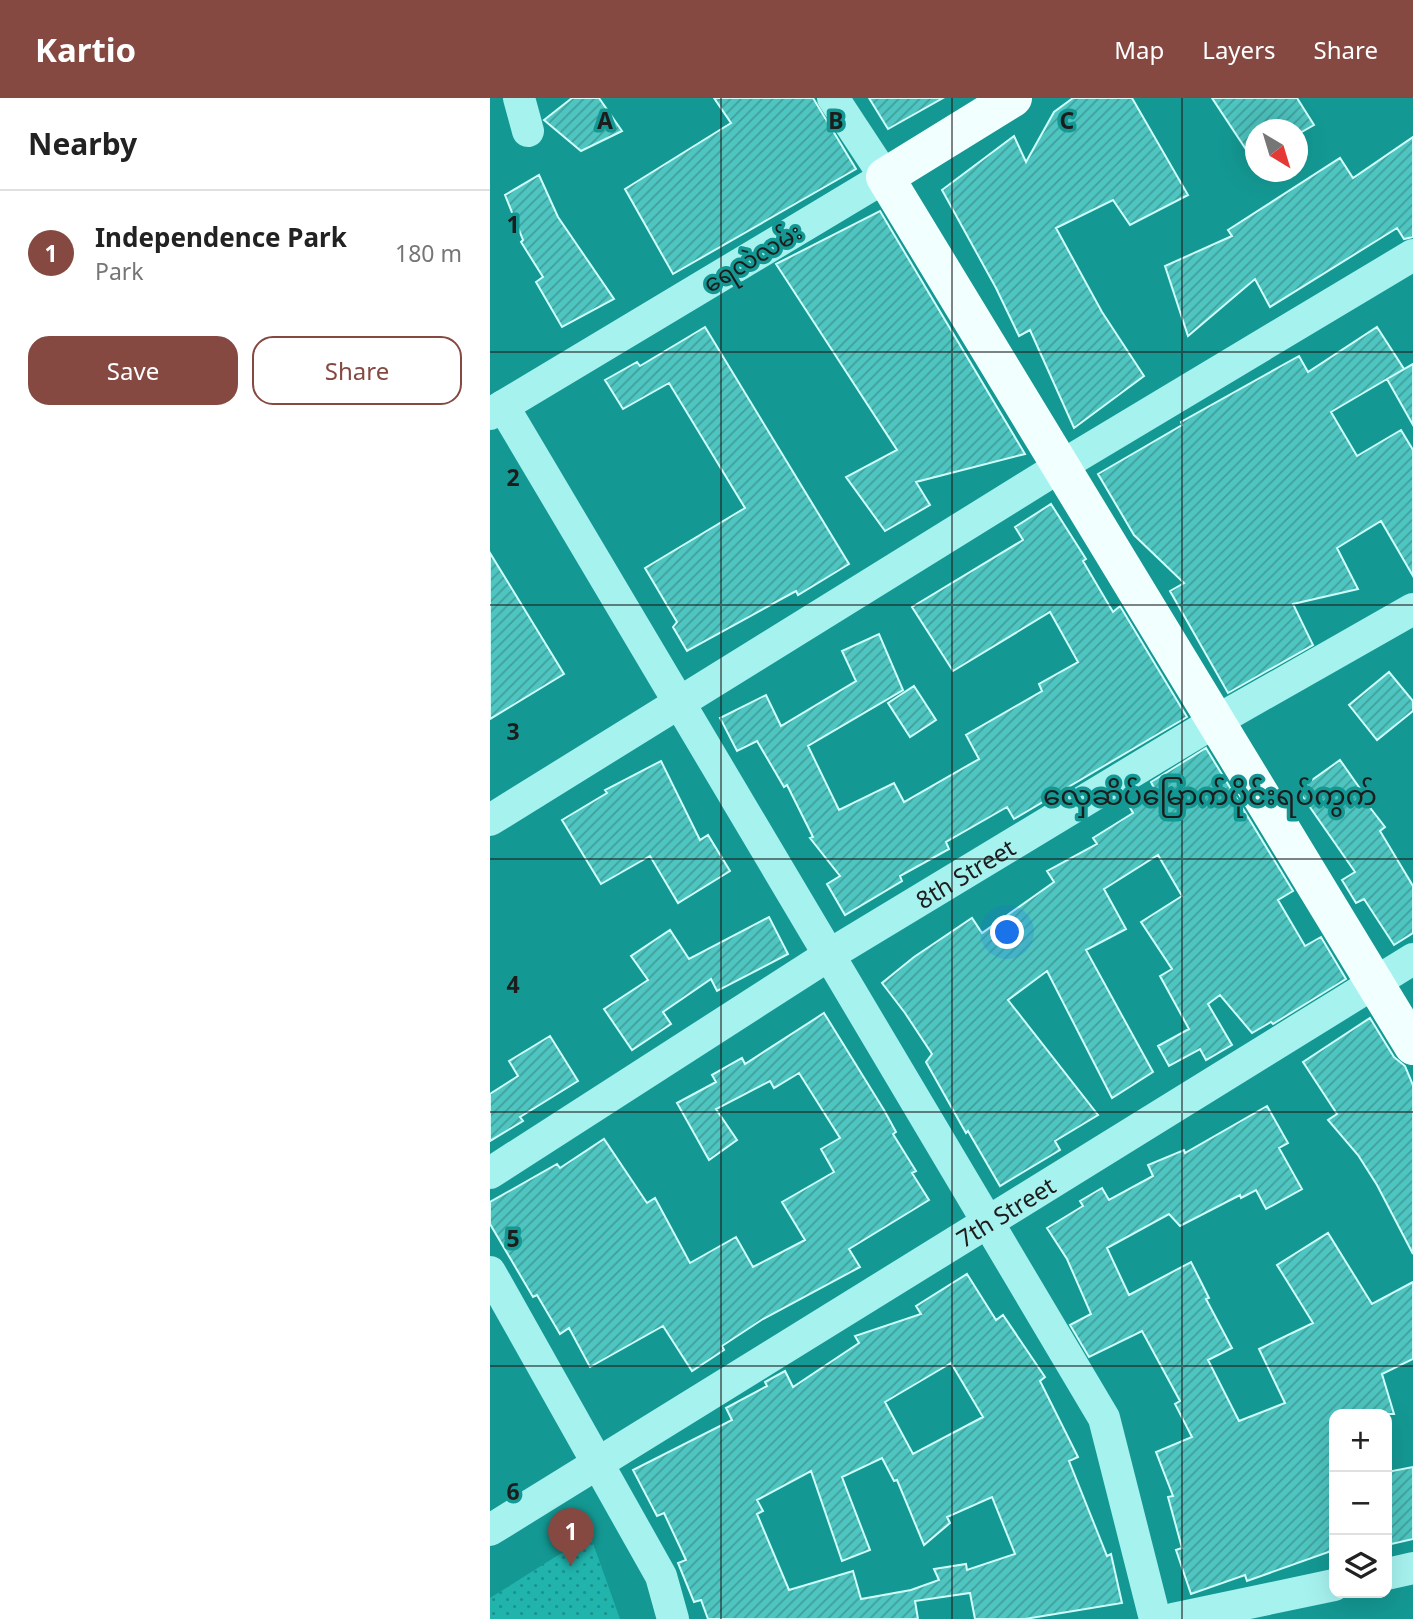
<!DOCTYPE html>
<html lang="en">
<head>
<meta charset="utf-8">
<style>
  :root { --surface:#fff; --page:#f2f2f2; --text:#222; --muted:#767676; --line:#e0e0e0; --accent:#854942 }
  body { margin:0; font-family:"Noto Sans","Noto Sans Myanmar",sans-serif; background:var(--page); color:var(--text) }
  .controls { position:absolute; right:21px; bottom:21px; display:grid; overflow:hidden; border-radius:14px; box-shadow:0 7px 28px #0002 }
  .controls button { width:63px; height:63px; display:grid; place-items:center; padding:0; border:0; border-bottom:2px solid var(--line); background:var(--surface); color:var(--text); font:35px sans-serif }
  .compass { position:absolute; left:755px; top:21px; width:63px; height:63px; border-radius:50%; background:var(--surface); box-shadow:0 7px 28px #0002; rotate:142deg }
  .you { position:absolute; left:518px; top:835px; width:24px; height:24px; margin:-18px; border:5px solid #fff; border-radius:50%; background:#1a73e8; box-shadow:0 0 0 10px #1a73e833 }
  .badge { display:grid; place-items:center; width:46px; height:46px; border-radius:50%; background:var(--accent); color:#fff; font-size:23px; font-weight:700 }
  .pin { position:absolute; translate:-50% -58px; filter:drop-shadow(0 2px 4px #0008) }
  .pin::after { content:''; position:absolute; top:37px; width:24px; height:21px; background:inherit; clip-path:polygon(0 0,100% 0,50% 100%) }
  .list { margin:0; padding:0; list-style:none }
  h2 { display:flex; justify-content:space-between; align-items:center; height:91px; margin:0; padding:0 28px; font-size:30px }
  h2 small { font-size:23px; font-weight:400; color:var(--muted) }
  .list li { display:grid; grid-template-columns:46px 1fr auto; gap:21px; align-items:center; box-sizing:border-box; height:126px; padding:0 28px; border-top:2px solid var(--line) }
  .list b { display:block; font-size:26px; white-space:nowrap }
  .list p { margin:0; font-size:23px; white-space:nowrap; color:var(--muted) }
  .list em { font-size:23px; font-style:normal; color:var(--muted) }
  .actions { display:flex; gap:14px; padding:21px 28px }
  .actions a { flex:1; padding:16px 0; border:2px solid var(--accent); border-radius:21px; text-align:center; font-size:24px; color:var(--accent) }
  .actions .main { background:var(--accent); color:#fff }
  .icon { flex:none; width:38px; height:38px; fill:none; stroke:currentColor; stroke-width:2; stroke-linecap:round; stroke-linejoin:round }
  .map { position:relative; flex:none; width:923px; height:1521px; overflow:hidden }
  header { display:flex; align-items:center; gap:42px; box-sizing:border-box; height:98px; padding:0 35px; background:var(--accent); color:#fff }
  header strong { font-size:33px }
  nav { display:flex; gap:38px; margin-inline-start:auto; font-size:24px }
  main { display:flex }
  aside { flex:1; background:var(--surface) }
  .map>svg:first-child { display:block }
  .park { fill:url(#park-dots) }
  .building { fill:url(#building-hatch); stroke:#cefdfa; stroke-width:2; fill-rule:evenodd }
  .lines { fill:none; stroke-linecap:round; stroke-linejoin:round }
  .minor { stroke:#a6f2ef; stroke-width:32 }
  .major { stroke:#f2ffff; stroke-width:38 }
  .grid { fill:none; stroke:#1d1d1d; stroke-width:2; stroke-opacity:0.55 }
  .labels { text-anchor:middle; dominant-baseline:central; stroke-width:7; stroke-linejoin:round; paint-order:stroke }
  .street-label { font-size:24px; fill:#1d1d1d; stroke:#149893 }
  .quarter-label { font-size:28px; fill:#1d1d1d; stroke:#149893 }
  .grid-label { font-size:23px; text-anchor:middle; font-weight:bold; fill:#1d1d1d; stroke:#149893; stroke-width:7; stroke-linejoin:round; paint-order:stroke }
</style>
</head>
<body>
<header>
<strong>Kartio</strong>
<nav><a>Map</a><a>Layers</a><a>Share</a></nav>
</header>
<main>
<aside>
<h2>Nearby<small></small></h2>
<ul class="list">
<li><span class="badge">1</span><div><b>Independence Park</b><p>Park</p></div><em>180 m</em></li>
</ul>
<div class="actions"><a class="main">Save</a><a>Share</a></div>
</aside>
<div class="map">
<svg width="923" height="1521" viewBox="0 0 923 1521">
  <defs>
    <pattern id="park-dots" width="8" height="8" patternUnits="userSpaceOnUse" patternTransform="scale(1.75)"><rect width="8" height="8" fill="#20b4ad"/><path d="M2 2h.1M6 6h.1" fill="none" stroke="#1b928c" stroke-width="1.8" stroke-linecap="round"/></pattern>
    <pattern id="building-hatch" width="6" height="6" patternUnits="userSpaceOnUse" patternTransform="scale(1.75)"><rect width="6" height="6" fill="#4ec5c0"/><path d="M-1 1l2-2M0 6l6-6M5 7l2-2" fill="none" stroke="#409f9b"/></pattern>
  </defs>
  <rect width="100%" height="100%" fill="#149893"/>
  <path class="park" d="M100,1437L130,1521H0V1500Z"/>
  <path class="building" d="M82,0H109L132,33L91,53L54,22Z
    M224,0H323L366,71L183,176L135,91L241,25Z
    M379,0H453L398,31Z
    M583,0H642L698,97L640,127L623,102L566,130L612,214L654,278L584,330L540,232L529,238L506,190L452,92L524,38L536,64L564,14Z
    M722,0H807L824,27L808,36V32H766V61L763,62Z
    M923,39V139L914,141L907,130L780,209L765,181L698,238L675,168L742,138L738,132L850,60L863,80Z
    M49,77L68,119L124,201L72,229L46,184L53,179L31,144L33,142L15,97Z
    M390,113L535,356L426,384L440,407L395,433L356,379L407,352L286,166Z
    M215,229L359,466L308,497L306,493L197,553L183,529L187,524L155,470L255,410L179,285L133,311L115,282L147,264L150,268Z
    M887,229L914,271L841,314L867,358L911,332L923,352V478L891,423L847,450L868,491L803,506L823,547L738,595L680,493L694,485L644,437L608,376L692,327L691,324L809,258L818,274Z
    M923,266V327L897,281Z
    M561,406L596,461L593,463L623,514L630,508L697,619L524,721L517,709L456,744L459,751L410,778L412,783L355,817L337,786L350,778L320,740L323,739L297,687L294,689L267,643L247,653L230,620L276,597L291,628L366,583L352,553L389,536L413,592L318,648L349,712L404,685L414,704L489,661L476,637L552,593L549,586L588,564L560,514L463,573L422,509L533,442L525,429Z
    M0,455L74,576L0,621Z
    M899,574L923,603V613L887,642L859,607Z
    M424,588L446,622L420,639L398,605Z
    M716,650L803,793L788,802L815,848L831,839L856,881L783,926L781,924L762,935L730,897L718,906L742,947L716,962L710,951L679,968L668,948L699,931L670,878L682,871L651,824L692,798L668,757L614,791L636,831L596,852L663,974L622,1000L557,873L518,902L608,1017L565,1043L570,1052L510,1088L478,1033L476,1035L436,964L442,956L415,915L392,885L424,859L482,820L492,835L564,784L557,773L607,746L603,740L643,715L638,706L664,690L661,684Z
    M850,662L871,692L868,694L895,729L890,733L923,788V835L904,847L874,801L866,805L852,782L865,774L808,692Z
    M171,663L210,742L218,737L240,773L188,805L160,758L111,786L72,722L117,695L115,692Z
    M279,819L298,856L227,893L221,881L173,914L181,926L142,952L114,911L158,882L141,858L180,832L199,861Z
    M334,915L394,1012L406,1034L403,1036L426,1073L422,1075L439,1102L359,1151L370,1169L273,1221L232,1248L234,1252L202,1273L173,1228L100,1269L79,1230L70,1236L47,1197L43,1199L0,1126V1104L67,1066L70,1070L114,1041L157,1105L165,1100L200,1165L246,1139L263,1169L315,1142L292,1104L344,1074L331,1051L350,1040L309,975L284,990L280,983L226,1011L247,1042L219,1062L187,1005L226,984L222,977L252,960L255,966Z
    M880,920L904,959L915,968L923,987V1156L887,1087L868,1057L838,1022L847,1016L813,964Z
    M60,938L88,983L30,1019L33,1023L0,1043V996L28,978L19,963Z
    M777,1008L798,1045L789,1050L812,1091L776,1111L766,1092L751,1100L750,1097L690,1128L679,1116L617,1150L639,1197L701,1164L719,1200L716,1201L742,1250L718,1262L749,1323L795,1305L769,1251L823,1225L787,1167L838,1135L882,1206L923,1184V1261L892,1276L904,1316H844V1452L757,1483L755,1477L701,1496L686,1452L692,1450L678,1399L683,1398L666,1354L702,1339L685,1306L690,1303L652,1233L599,1259L580,1227L601,1216L577,1161L557,1130L593,1108L590,1103L612,1090L619,1102L663,1078L658,1067L694,1052L695,1055Z
    M477,1176L506,1222L513,1217L555,1279L550,1283L588,1359L579,1363L617,1458L621,1456L632,1505L535,1521H485L480,1495L425,1503L428,1521H218L211,1502L204,1504L188,1465L196,1462L174,1415L167,1418L143,1372L242,1322L236,1310L277,1288L275,1284L295,1273L303,1289L369,1245L365,1238L431,1216L426,1208ZM461,1265L493,1319L423,1356L395,1304ZM392,1360L404,1383L407,1382L434,1447L460,1425L457,1419L502,1399L525,1456L477,1472L476,1466L444,1471L449,1482L421,1492L371,1501L363,1473L299,1492L267,1416L273,1413L267,1402L321,1373L352,1463L380,1452L352,1379Z
    M923,1369V1441L897,1447V1374Z"/>
  <g class="lines">
    <g class="minor">
      <path d="M29,0L38,33"/>
      <path d="M13,308L614,1320L665,1521"/>
      <path d="M0,316L395,79L343,0"/>
      <path d="M0,722L571,368L923,157"/>
      <path id="s1" d="M0,1075L339,857L726,623L923,511"/>
      <path d="M0,1174L171,1478L183,1521"/>
      <path id="s2" d="M0,1432L923,861"/>
      <path d="M897,1476L923,1470"/>
      <path d="M683,1521L844,1487"/>
    </g>
    <path class="major" d="M523,0L395,79L923,948"/>
  </g>
  <path class="grid" d="M231,0V1521M462,0V1521M692,0V1521M0,254H923M0,507H923M0,761H923M0,1014H923M0,1268H923"/>
  <g class="labels">
    <g class="street-label">
      <text transform="translate(262 159) rotate(-31)">ရေလဲလမ်း</text>
      <text stroke="none"><textPath href="#s1" startOffset="562">8th Street</textPath></text>
      <text stroke="none"><textPath href="#s2" startOffset="606">7th Street</textPath></text>
    </g>
    <g class="quarter-label">
      <text x="720" y="696">လှေဆိပ်မြောက်ပိုင်းရပ်ကွက်</text>
    </g>
  </g>
  <g class="grid-label">
    <text x="115" y="31">A</text>
    <text x="346" y="31">B</text>
    <text x="577" y="31">C</text>
    <text x="23" y="135">1</text>
    <text x="23" y="388">2</text>
    <text x="23" y="642">3</text>
    <text x="23" y="895">4</text>
    <text x="23" y="1149">5</text>
    <text x="23" y="1402">6</text>
  </g>
</svg>
<div class="controls">
<button>+</button>
<button>−</button>
<button><svg class="icon" aria-label="layers" viewBox="0 0 24 24"><path d="M12 4l9 5-9 5-9-5zM3 14l9 5 9-5"/></svg></button>
</div>
<svg class="compass" viewBox="-18 -18 36 36"><path d="M0-13l5 13h-10z" fill="#e53935"/><path d="M0 13l5-13h-10z" fill="#767676"/></svg>
<div class="you"></div>
<div class="pin badge" style="left:81px;top:1468px">1</div>
</div>
</main>
</body>
</html>
